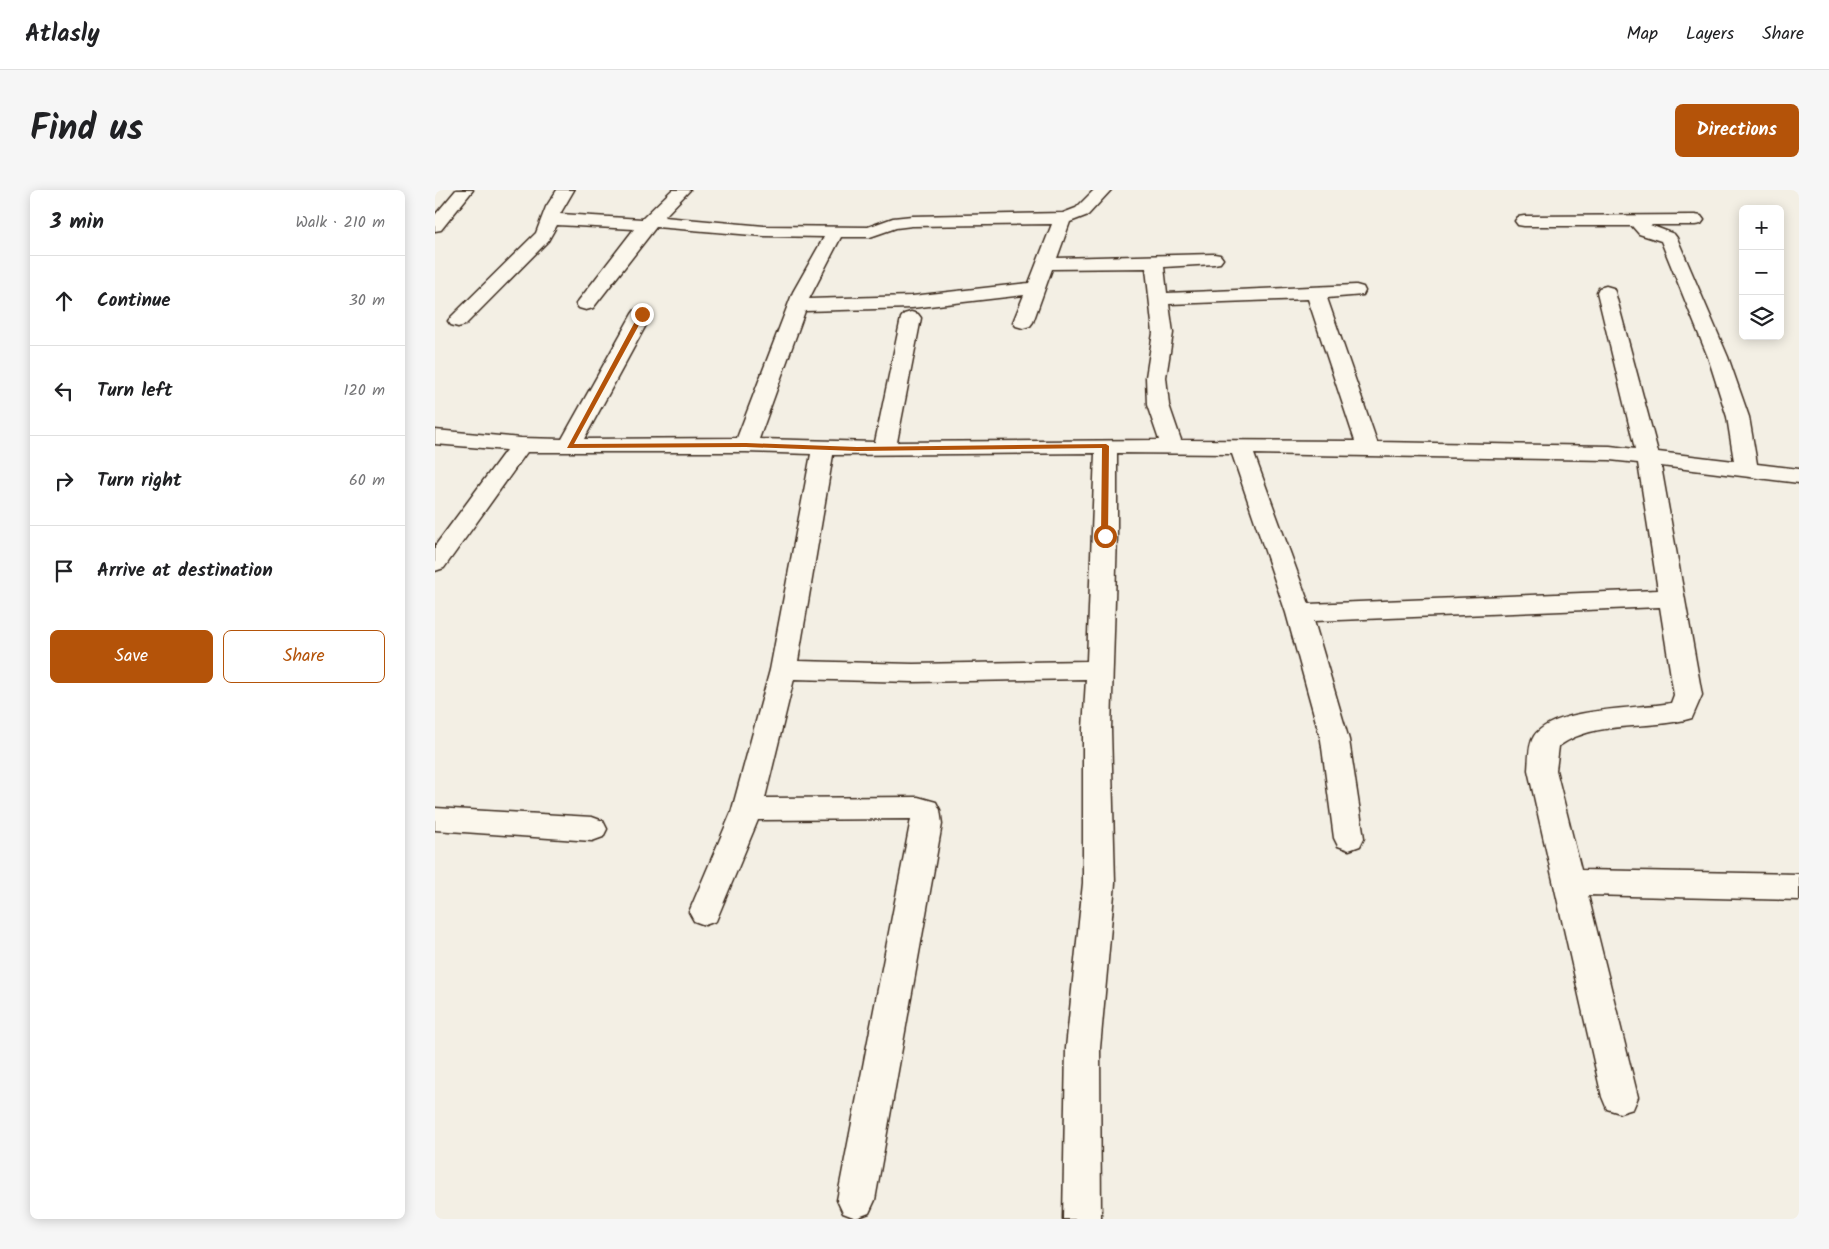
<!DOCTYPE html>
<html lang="en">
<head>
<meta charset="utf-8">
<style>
  :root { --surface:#fff; --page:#f6f6f6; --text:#202124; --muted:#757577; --line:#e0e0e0; --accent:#b45309 }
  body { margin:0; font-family:Kalam,sans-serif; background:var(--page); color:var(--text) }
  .controls { position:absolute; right:15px; top:15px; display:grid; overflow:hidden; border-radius:8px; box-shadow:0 2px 12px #0003 }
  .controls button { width:45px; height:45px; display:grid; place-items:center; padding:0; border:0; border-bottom:1px solid var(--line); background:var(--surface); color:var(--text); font:25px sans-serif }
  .stop { position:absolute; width:15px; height:15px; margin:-11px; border:4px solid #b45309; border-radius:50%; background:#fff }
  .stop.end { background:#b45309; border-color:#fff; box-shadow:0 1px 5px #0008 }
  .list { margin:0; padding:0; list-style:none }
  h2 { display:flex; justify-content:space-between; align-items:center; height:65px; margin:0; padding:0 20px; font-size:21px }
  h2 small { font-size:16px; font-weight:400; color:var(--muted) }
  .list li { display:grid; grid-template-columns:32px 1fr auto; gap:15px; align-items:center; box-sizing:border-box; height:90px; padding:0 20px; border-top:1px solid var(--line) }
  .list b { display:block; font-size:19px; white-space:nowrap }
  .list em { font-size:16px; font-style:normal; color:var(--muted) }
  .actions { display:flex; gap:10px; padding:15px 20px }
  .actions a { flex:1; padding:11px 0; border:1px solid var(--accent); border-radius:8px; text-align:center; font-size:18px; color:var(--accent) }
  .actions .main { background:var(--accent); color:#fff }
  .icon { flex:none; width:28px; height:28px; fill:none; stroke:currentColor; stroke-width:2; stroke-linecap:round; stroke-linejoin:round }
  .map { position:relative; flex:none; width:1364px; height:1029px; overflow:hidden; border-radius:8px }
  header { display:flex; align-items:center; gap:30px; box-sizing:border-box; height:70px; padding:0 25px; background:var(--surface); border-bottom:1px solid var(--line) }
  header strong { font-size:24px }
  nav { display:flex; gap:28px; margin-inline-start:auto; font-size:18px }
  .intro { display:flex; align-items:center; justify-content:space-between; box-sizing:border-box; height:120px; padding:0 30px }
  h1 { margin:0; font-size:35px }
  .button { padding:12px 22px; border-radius:8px; background:var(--accent); color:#fff; font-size:18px; font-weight:700 }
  main { display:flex; gap:30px; padding:0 30px }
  aside { flex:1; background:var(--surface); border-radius:8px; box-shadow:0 2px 12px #0003 }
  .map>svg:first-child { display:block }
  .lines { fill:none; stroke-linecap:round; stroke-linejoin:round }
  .street-casing { stroke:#3b2a1e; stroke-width:3 }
  .street { fill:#fbf7ec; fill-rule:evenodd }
  .route { fill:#b45309 }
</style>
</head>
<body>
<header>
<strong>Atlasly</strong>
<nav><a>Map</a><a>Layers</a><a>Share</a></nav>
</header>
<div class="intro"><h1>Find us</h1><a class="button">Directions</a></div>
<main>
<aside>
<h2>3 min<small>Walk · 210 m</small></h2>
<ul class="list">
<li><svg class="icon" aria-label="ahead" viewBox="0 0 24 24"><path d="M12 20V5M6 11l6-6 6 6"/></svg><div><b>Continue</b></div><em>30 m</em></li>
<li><svg class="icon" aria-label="left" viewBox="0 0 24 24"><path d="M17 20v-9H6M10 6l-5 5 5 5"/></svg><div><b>Turn left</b></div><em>120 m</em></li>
<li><svg class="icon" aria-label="right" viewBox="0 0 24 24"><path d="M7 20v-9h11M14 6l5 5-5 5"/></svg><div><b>Turn right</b></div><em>60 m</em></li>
<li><svg class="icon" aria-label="arrive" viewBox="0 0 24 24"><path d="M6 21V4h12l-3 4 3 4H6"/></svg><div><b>Arrive at destination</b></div></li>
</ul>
<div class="actions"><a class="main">Save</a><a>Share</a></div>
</aside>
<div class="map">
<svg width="1364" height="1029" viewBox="0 0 1364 1029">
  <rect width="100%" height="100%" fill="#f3efe4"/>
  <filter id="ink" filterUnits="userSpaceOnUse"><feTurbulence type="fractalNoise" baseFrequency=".02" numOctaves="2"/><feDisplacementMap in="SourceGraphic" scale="10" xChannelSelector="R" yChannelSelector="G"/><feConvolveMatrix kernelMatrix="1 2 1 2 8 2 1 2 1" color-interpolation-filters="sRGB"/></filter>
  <g filter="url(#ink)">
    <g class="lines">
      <defs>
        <path id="street" d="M21,0H38L6,40L0,41V25Z
          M122,0H139L125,24L207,29L237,0H255L229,27L329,36L433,37L458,28L477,26L628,23L641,18L659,0H676L653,25L635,32L622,68L779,64L785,65L788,69L785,73L779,74L729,77L732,103L921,95L928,97L930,101L928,105L892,108L942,252L1175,256L1200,259L1162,102L1164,98L1171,96L1178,98L1180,102L1223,262L1299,271L1292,227L1273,167L1226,51L1204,44L1197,36H1089L1083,35L1080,31L1083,27L1089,26L1260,25L1266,26L1269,30L1266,34L1260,35H1215L1239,44L1242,48L1293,167L1314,227L1322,274L1364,279V293L1226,276L1267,505L1257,528C1214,541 1162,529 1124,556L1121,580L1146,680L1364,684V710L1153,705L1203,907L1198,919L1185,923L1172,919L1167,907L1093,580C1094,570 1093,555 1099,546C1119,517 1203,519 1236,513L1239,505L1225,417L879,431L914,550L929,648L925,656L914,660L903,656L899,648L886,550L851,423L797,264L682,263V345L676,539L680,693L665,858L666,1029H628L631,858L648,693V539L651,489L478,492L359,489L330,608L483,607L501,612L505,620L507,634L440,1010L434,1023L421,1028L408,1023L402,1010L476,629L323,630L281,731L270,735L259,731L254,722L296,623L335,480L376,264L311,262H92L9,378L0,381V356L71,260L0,254V240L86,248L127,249L197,124L200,120L207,118L214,120L217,124L149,249L302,248L358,102L389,47L329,46L221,37L158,118L151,120L144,118L141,114L199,39L122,35L113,51L30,135L23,137L16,135L13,131L16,127L101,43L111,17ZM617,34L594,93L477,106L374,109L406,47H435L461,38L477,36ZM711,78L718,143L711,187L712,215L724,250L462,252L486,128L483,124L476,122L469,124L466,128L440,252L324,249L370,121L477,118L589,105L578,132L581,136L588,138L595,136L598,132L617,79ZM873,109L920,251L746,250L734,215L731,187L738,143L734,114ZM660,263L652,471L478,474L363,471L398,265ZM819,264L1175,270L1203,273L1223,400L874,414Z
          M0,618L157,627L168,631L172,639L168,647L157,651L0,640Z"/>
      </defs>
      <use href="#street" class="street-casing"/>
      <use href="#street" class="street"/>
    </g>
  </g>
  <path class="route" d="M207,122L210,124L139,254L311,253L422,257L671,254L674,256L673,346L670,348L666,346L667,258L422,261L311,257L132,258L204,124Z"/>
</svg>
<div class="controls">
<button>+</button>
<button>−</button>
<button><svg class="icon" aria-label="layers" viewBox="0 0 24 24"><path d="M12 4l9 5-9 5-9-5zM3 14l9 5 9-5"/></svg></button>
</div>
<div class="stop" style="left:670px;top:346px"></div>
<div class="stop end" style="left:207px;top:124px"></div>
</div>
</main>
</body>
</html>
